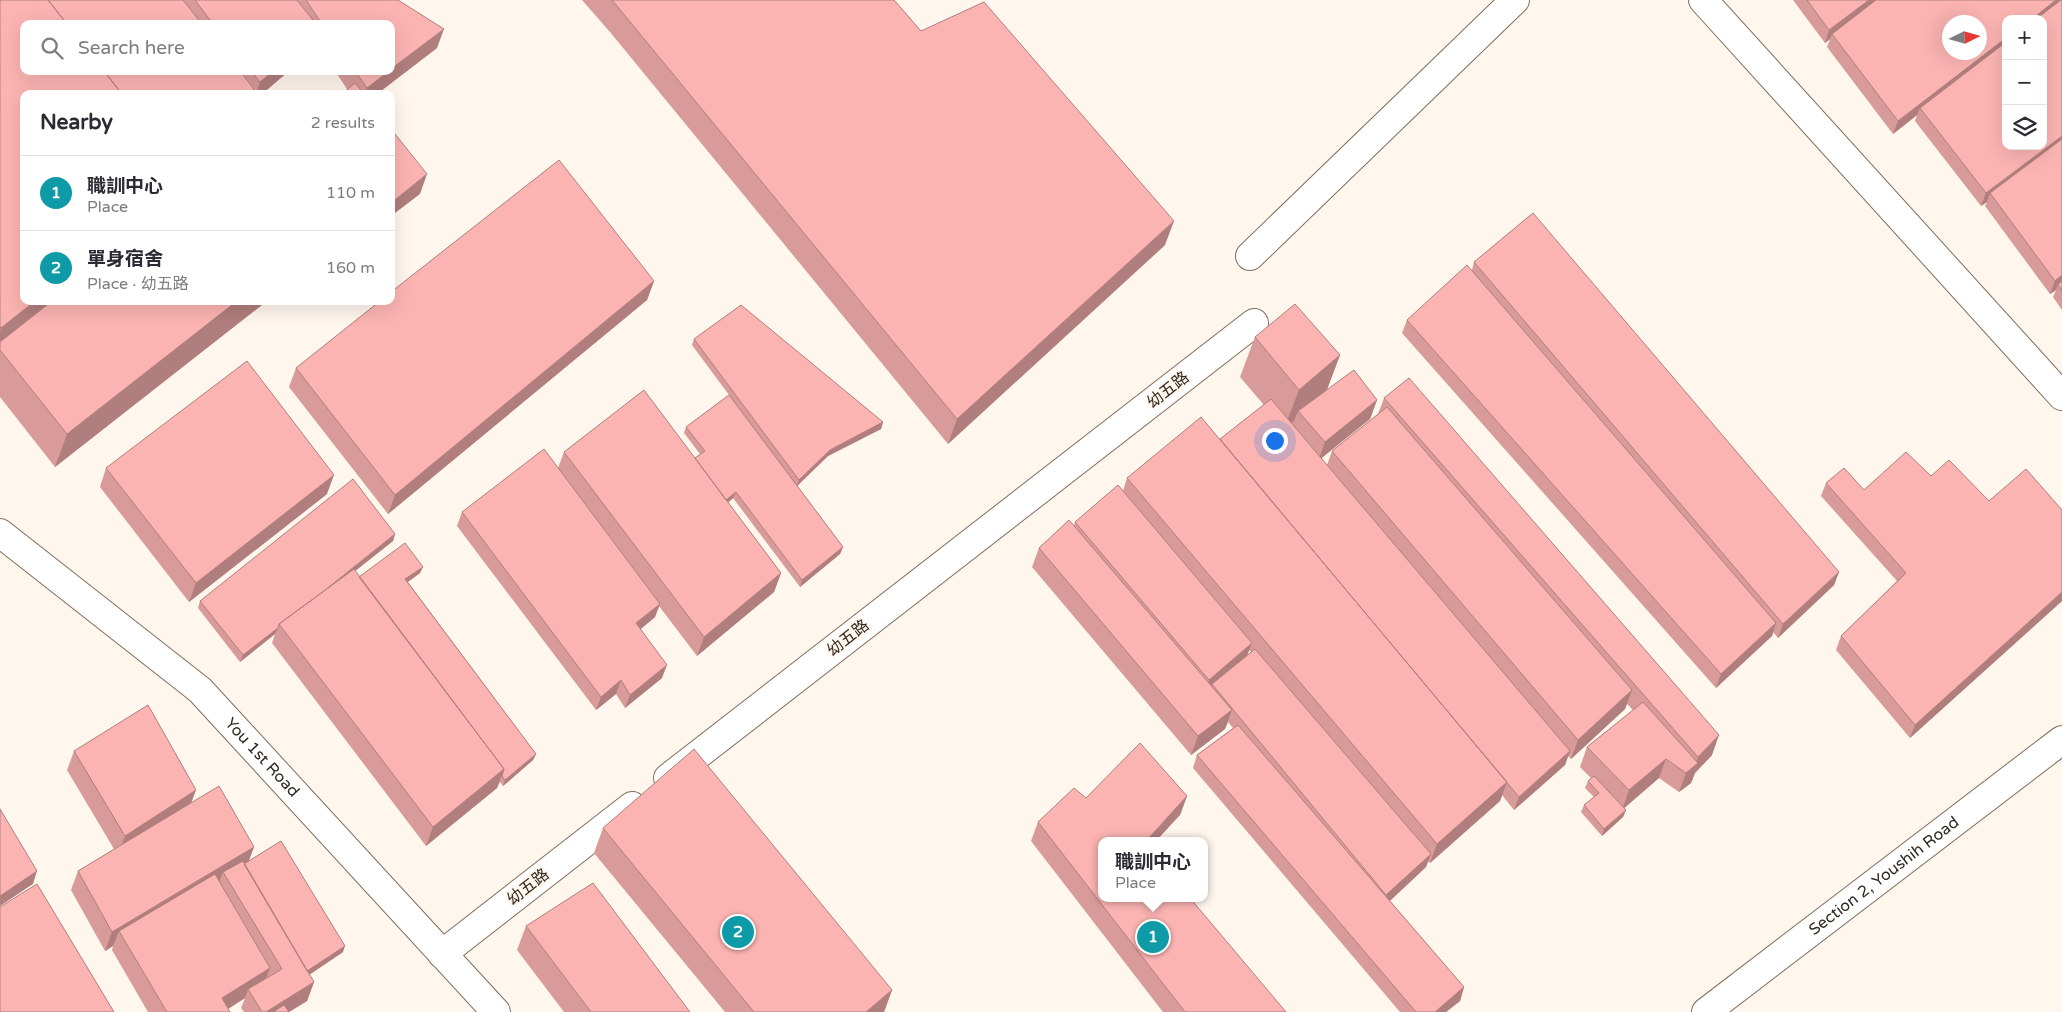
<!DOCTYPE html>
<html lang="en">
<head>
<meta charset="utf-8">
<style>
  :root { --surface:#fff; --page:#f2f2f3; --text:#2b2b33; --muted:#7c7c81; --line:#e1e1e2; --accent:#0f766e }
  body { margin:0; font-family:"Varela Round","Noto Sans TC",sans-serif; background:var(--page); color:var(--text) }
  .controls { position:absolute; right:15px; top:15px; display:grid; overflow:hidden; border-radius:10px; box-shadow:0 5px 20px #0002 }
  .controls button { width:45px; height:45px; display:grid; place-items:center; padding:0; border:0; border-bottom:1px solid var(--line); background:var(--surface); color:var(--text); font:25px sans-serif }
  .compass { position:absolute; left:1942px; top:15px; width:45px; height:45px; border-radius:50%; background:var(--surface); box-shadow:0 5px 20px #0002; rotate:85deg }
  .you { position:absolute; left:1274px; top:440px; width:18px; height:18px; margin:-12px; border:4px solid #fff; border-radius:50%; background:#1a73e8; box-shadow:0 0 0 8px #1a73e833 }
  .badge { display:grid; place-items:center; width:32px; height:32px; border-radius:50%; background:var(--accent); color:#fff; font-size:16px; font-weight:700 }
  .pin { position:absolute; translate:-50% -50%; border:2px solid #fff; box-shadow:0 1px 5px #0006 }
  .popup { position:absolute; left:1098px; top:837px; width:110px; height:65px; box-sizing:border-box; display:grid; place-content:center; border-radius:10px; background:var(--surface); filter:drop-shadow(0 1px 4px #0005); font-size:16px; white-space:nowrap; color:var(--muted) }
  .popup b { font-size:19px; color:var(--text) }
  .popup::after { content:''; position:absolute; left:50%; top:100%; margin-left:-10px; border:10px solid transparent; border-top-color:var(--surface) }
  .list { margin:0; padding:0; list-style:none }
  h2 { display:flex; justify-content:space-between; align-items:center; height:65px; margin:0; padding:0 20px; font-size:21px }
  h2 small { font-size:16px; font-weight:400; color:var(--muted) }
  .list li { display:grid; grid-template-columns:32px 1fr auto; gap:15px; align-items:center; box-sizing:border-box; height:75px; padding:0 20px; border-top:1px solid var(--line) }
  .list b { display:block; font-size:19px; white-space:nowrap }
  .list p { margin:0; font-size:16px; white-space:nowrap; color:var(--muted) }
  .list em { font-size:16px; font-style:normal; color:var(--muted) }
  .icon { flex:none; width:28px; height:28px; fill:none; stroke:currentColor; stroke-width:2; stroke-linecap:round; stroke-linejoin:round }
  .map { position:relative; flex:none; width:2062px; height:1012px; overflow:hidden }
  .search { position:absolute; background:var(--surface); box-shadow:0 5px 20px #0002; left:20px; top:20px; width:375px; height:55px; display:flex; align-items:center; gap:12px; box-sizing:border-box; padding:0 18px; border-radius:10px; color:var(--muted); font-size:19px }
  .panel { position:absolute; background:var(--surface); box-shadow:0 5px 20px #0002; left:20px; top:90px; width:375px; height:215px; border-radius:10px }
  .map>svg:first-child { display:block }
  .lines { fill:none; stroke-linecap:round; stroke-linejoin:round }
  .street-casing { stroke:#806d5b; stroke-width:30 }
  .secondary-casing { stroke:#806d5b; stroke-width:30 }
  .street { stroke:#fff; stroke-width:28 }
  .secondary { stroke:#fff; stroke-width:28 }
  .wall { fill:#d89b99; fill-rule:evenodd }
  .shaded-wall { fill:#b07e7d }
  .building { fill:#fbb4b2; stroke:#b07e7d; fill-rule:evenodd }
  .labels { text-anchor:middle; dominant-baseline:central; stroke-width:4.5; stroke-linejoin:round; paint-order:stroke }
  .street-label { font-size:16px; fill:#312921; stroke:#fff6ee }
</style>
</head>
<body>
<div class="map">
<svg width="2062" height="1012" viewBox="0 0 2062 1012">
  <rect width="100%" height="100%" fill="#fff6ee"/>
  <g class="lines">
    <defs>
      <g id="street">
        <path d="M1703,0L2062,396"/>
        <path d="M1250,256L1515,0"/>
        <path id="s1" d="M0,533L200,690L496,1012"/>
        <path d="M668,778L1254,323"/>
        <path d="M442,954L632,806"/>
      </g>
      <g id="secondary">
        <path id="s2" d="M1706,1012L2062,740"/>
      </g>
    </defs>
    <use href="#street" class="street-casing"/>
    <use href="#secondary" class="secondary-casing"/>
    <use href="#street" class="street"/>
    <use href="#secondary" class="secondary"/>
  </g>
  <path class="wall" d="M0,0H398L437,48L377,94H342L347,89L335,71H391V24H24V71H289L262,94H24L267,301L55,467L0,397Z
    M582,0H894L921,31L1165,245L948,444L610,32Z
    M1793,0H2062V310L2053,297L2056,290L2050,294L1985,206L1987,202L1981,206L1915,121L1917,115L1893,134L1827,47L1830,39L1825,43Z
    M1474,262L1839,572L1834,585L1778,638L1773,632L1772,636L1716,688L1402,333L1407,320L1472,270Z
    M654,281L647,300L388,514L289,387L296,368Z
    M1255,337L1340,355L1327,389L1377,400L1370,419L1321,458L1327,465L1332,451L1378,414L1384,398L1712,755L1695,773L1691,783L1679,792L1659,778L1624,808L1626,810L1623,817L1602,836L1581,812L1584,805L1594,797L1585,788L1588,781L1591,778L1580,767L1587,747L1633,710L1627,704L1625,709L1571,759L1568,756L1565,765L1514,810L1502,795L1500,801L1430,863L1428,861L1426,867L1390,901L1464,987L1460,1001L1446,1012H1400L1193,768L1197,755L1233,728L1228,722L1225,729L1191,755L1032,567L1039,548L1074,525L1075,522L1123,491L1127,478L1220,439L1264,405L1240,377ZM1249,650L1251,652L1247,655Z
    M694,339L883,422L881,429L828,456L797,486L843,547L840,554L800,587L733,498L728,503L781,573L774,592L697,656L659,606L655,617L641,629L662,678L625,708L616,694L596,710L457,526L462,512L558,468L564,452L695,458L700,454L684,433L686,427L729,395L692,345Z
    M106,468L327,494L189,602L100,487Z
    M1931,476L1989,501L2062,510V601L1910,738L1836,650L1841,636L1897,581L1821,496L1826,483L1864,490Z
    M395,534L393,541L355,571L359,577L420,573L408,582L536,754L533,760L503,786L500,782L497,788L426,846L272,643L275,634L240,662L198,608L200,601Z
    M74,751L191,803L254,847L248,861L343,952L309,975L314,982L307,1001L289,1012H244L241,1008L245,998L228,1009L230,1012H148L112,950L113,946L105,951L71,890L78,871L114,849L67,770Z
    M1187,796L1180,815L1102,841L1286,1012H1163L1031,841L1038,822L1086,798Z
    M603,828L892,990L884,1012H725L594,853Z
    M526,926L690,1012H564L517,950Z"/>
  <path class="shaded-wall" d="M1869,0H1882L1832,34L1830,39L1825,43L1829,30Z
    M2056,0H2062L2043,19H2032Z
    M444,29L437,48L377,94H365L367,88L389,71H391V69Z
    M2006,38V48L1920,108L1917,115L1893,134L1898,121Z
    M273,71H289L262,94H256L260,82Z
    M2062,136V145L1990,193L1987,202L1981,206L1986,193Z
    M427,174L420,194L391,216V203Z
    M1174,221L1165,245L948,444L957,419Z
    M2062,275V285L2058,284L2056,290L2050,294L2055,281Z
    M654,281L647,300L388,514L395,495Z
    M35,301H65L0,350V330L1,328Z
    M237,301H267L55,467L67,434Z
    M1340,355L1325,395L1298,411L1294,421L1284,429L1299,390Z
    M1377,400L1370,419L1318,461L1325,442Z
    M883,422L881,429L828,456L796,487L799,480L830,450Z
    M334,475L327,494L189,602L196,583Z
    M736,492L733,498L718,511L720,504Z
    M395,534L393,541L283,628L280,625Z
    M843,547L840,554L800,587L802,580Z
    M423,567L420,573L403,585L405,579Z
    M1839,572L1834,585L1778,638L1783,624Z
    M781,573L774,592L697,656L704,637Z
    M2062,592V601L1910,738L1915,725Z
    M660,604L655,617L632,636L636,623Z
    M1776,623L1772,636L1716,688L1721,674Z
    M278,628L275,634L240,662L243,655Z
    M1252,643L1247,656L1212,684L1211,687L1204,693L1209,680Z
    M667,665L662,678L625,708L630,695Z
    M621,680L616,694L596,710L601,697Z
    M1632,690L1625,709L1571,759L1578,740Z
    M1232,710L1225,729L1191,755L1198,736Z
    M1719,735L1712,755L1695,773L1691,783L1679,792L1686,773L1695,766L1698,757Z
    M1570,751L1565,765L1514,810L1519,797Z
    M536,754L533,760L503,786L505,780Z
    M1666,759L1659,778L1622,810L1629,790Z
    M504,769L497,788L426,846L433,827Z
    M1507,782L1500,801L1430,863L1437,844Z
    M196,790L189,809L118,855L125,836Z
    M1187,796L1180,815L1156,841H1146Z
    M1626,810L1623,817L1602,836L1604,829Z
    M254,847L247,866L223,872L219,882L119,931L113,946L105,951L112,932Z
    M1431,854L1426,867L1382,908L1386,895Z
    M37,871L33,884L0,906V896Z
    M345,946L343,952L303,979L306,972Z
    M270,968L263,987L248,989L245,998L223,1012L222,998Z
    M314,982L307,1001L289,1012H266Z
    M1464,987L1460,1001L1446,1012H1435Z
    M892,990L884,1012H866Z"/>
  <path class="building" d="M0,0H48L67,24H24V71H104L122,94H24V301H35L1,328L0,327Z
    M48,0H183L202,24H67Z
    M195,0H297L316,24H213Z
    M306,0H398L444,29L391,69V24H322Z
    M612,0H894L921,31L984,2L1174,221L957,419Z
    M1807,0H1869L1829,30Z
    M1876,0H2056L2032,19H2006V38L1898,121L1832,34ZM1950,22H1980V52H1950Z
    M2061,0H2062V136L1986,193L1920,108L2006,42V146H2043V19H2036Z
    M104,71H240L254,89L248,94H122Z
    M251,71H273L260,82Z
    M355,71H389L367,88Z
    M355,83L364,94H342Z
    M391,129L427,174L391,203Z
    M2062,139V275L2055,281L1990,193Z
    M559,160L654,281L395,495L296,368L380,301H391V292Z
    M1533,213L1839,572L1783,624L1474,262Z
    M1467,265L1776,623L1721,674L1407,320Z
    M2062,281V291L2058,284Z
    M52,301H237L67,434L0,350V342Z
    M1295,304L1340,355L1299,390L1255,337Z
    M741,305L883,422L830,450L799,480L694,339Z
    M247,361L334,475L196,583L106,468Z
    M1354,370L1377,400L1325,442L1298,411Z
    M1409,378L1719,735L1698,757L1384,398Z
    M644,390L781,573L704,637L564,452Z
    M729,395L843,547L802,580L736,492L726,500L695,458L705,451L686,427Z
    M1271,399L1570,751L1519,797L1220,439Z
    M1387,407L1632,690L1578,740L1332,451Z
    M1201,417L1507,782L1437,844L1127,478Z
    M544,449L660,604L636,623L667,665L630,695L621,680L601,697L462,512Z
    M1906,452L1931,476L1949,460L1989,501L2026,469L2062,510V592L1915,725L1841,636L1906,573L1826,483L1844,468L1864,490Z
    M353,479L395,534L324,591L279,624L278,628L243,655L200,601Z
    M1118,485L1252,643L1209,680L1075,522Z
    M1069,520L1232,710L1198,736L1039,548Z
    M405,543L423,567L405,579L536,754L505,780L502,776L504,769L359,577Z
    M354,569L504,769L433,827L279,624Z
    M1255,649L1431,854L1386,895L1212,684Z
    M1643,702L1698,763L1686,773L1666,759L1629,790L1587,747Z
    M148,705L196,790L125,836L74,751Z
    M1238,725L1464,987L1435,1012H1416L1197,755Z
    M1140,743L1187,796L1146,841H1102V898H1190L1286,1012H1185L1038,822L1074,788L1086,798Z
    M694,749L892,990L866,1012H754L603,828Z
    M1594,776L1626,810L1604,829L1584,805L1599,793L1588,781Z
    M219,786L254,847L112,932L78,871Z
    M0,809L37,871L0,896Z
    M281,841L345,946L307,971L244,864Z
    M243,861L314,982L266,1012H262L248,989L282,969L223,872Z
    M215,874L270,968L222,998L230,1012H167L119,931Z
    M593,883L690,1012H591L526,926Z
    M37,884L114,1012H0V907Z
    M284,1005L289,1012H273Z"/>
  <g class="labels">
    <g class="street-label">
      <text transform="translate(1168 390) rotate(-38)">幼五路</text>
      <text transform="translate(848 638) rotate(-38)">幼五路</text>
      <text stroke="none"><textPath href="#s1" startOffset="346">You 1st Road</textPath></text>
      <text stroke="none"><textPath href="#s2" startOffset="224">Section 2, Youshih Road</textPath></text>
      <text transform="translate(528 887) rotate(-38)">幼五路</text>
    </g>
  </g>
</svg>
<div class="controls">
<button>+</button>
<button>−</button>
<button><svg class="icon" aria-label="layers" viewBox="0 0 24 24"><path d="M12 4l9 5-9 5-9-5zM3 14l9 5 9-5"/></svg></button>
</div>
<svg class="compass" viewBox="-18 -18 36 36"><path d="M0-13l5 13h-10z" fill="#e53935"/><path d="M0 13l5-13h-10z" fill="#7c7c81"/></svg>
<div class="you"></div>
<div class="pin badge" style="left:1153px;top:937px;background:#0f9aa8">1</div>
<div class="popup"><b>職訓中心</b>Place</div>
<div class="pin badge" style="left:738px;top:932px;background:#0f9aa8">2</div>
<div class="search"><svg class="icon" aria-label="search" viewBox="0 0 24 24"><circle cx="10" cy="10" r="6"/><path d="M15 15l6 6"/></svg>Search here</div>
<section class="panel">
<h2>Nearby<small>2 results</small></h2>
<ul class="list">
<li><span class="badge" style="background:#0f9aa8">1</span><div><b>職訓中心</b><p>Place</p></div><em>110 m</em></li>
<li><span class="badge" style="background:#0f9aa8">2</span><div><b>單身宿舍</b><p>Place · 幼五路</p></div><em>160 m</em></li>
</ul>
</section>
</div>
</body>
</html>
